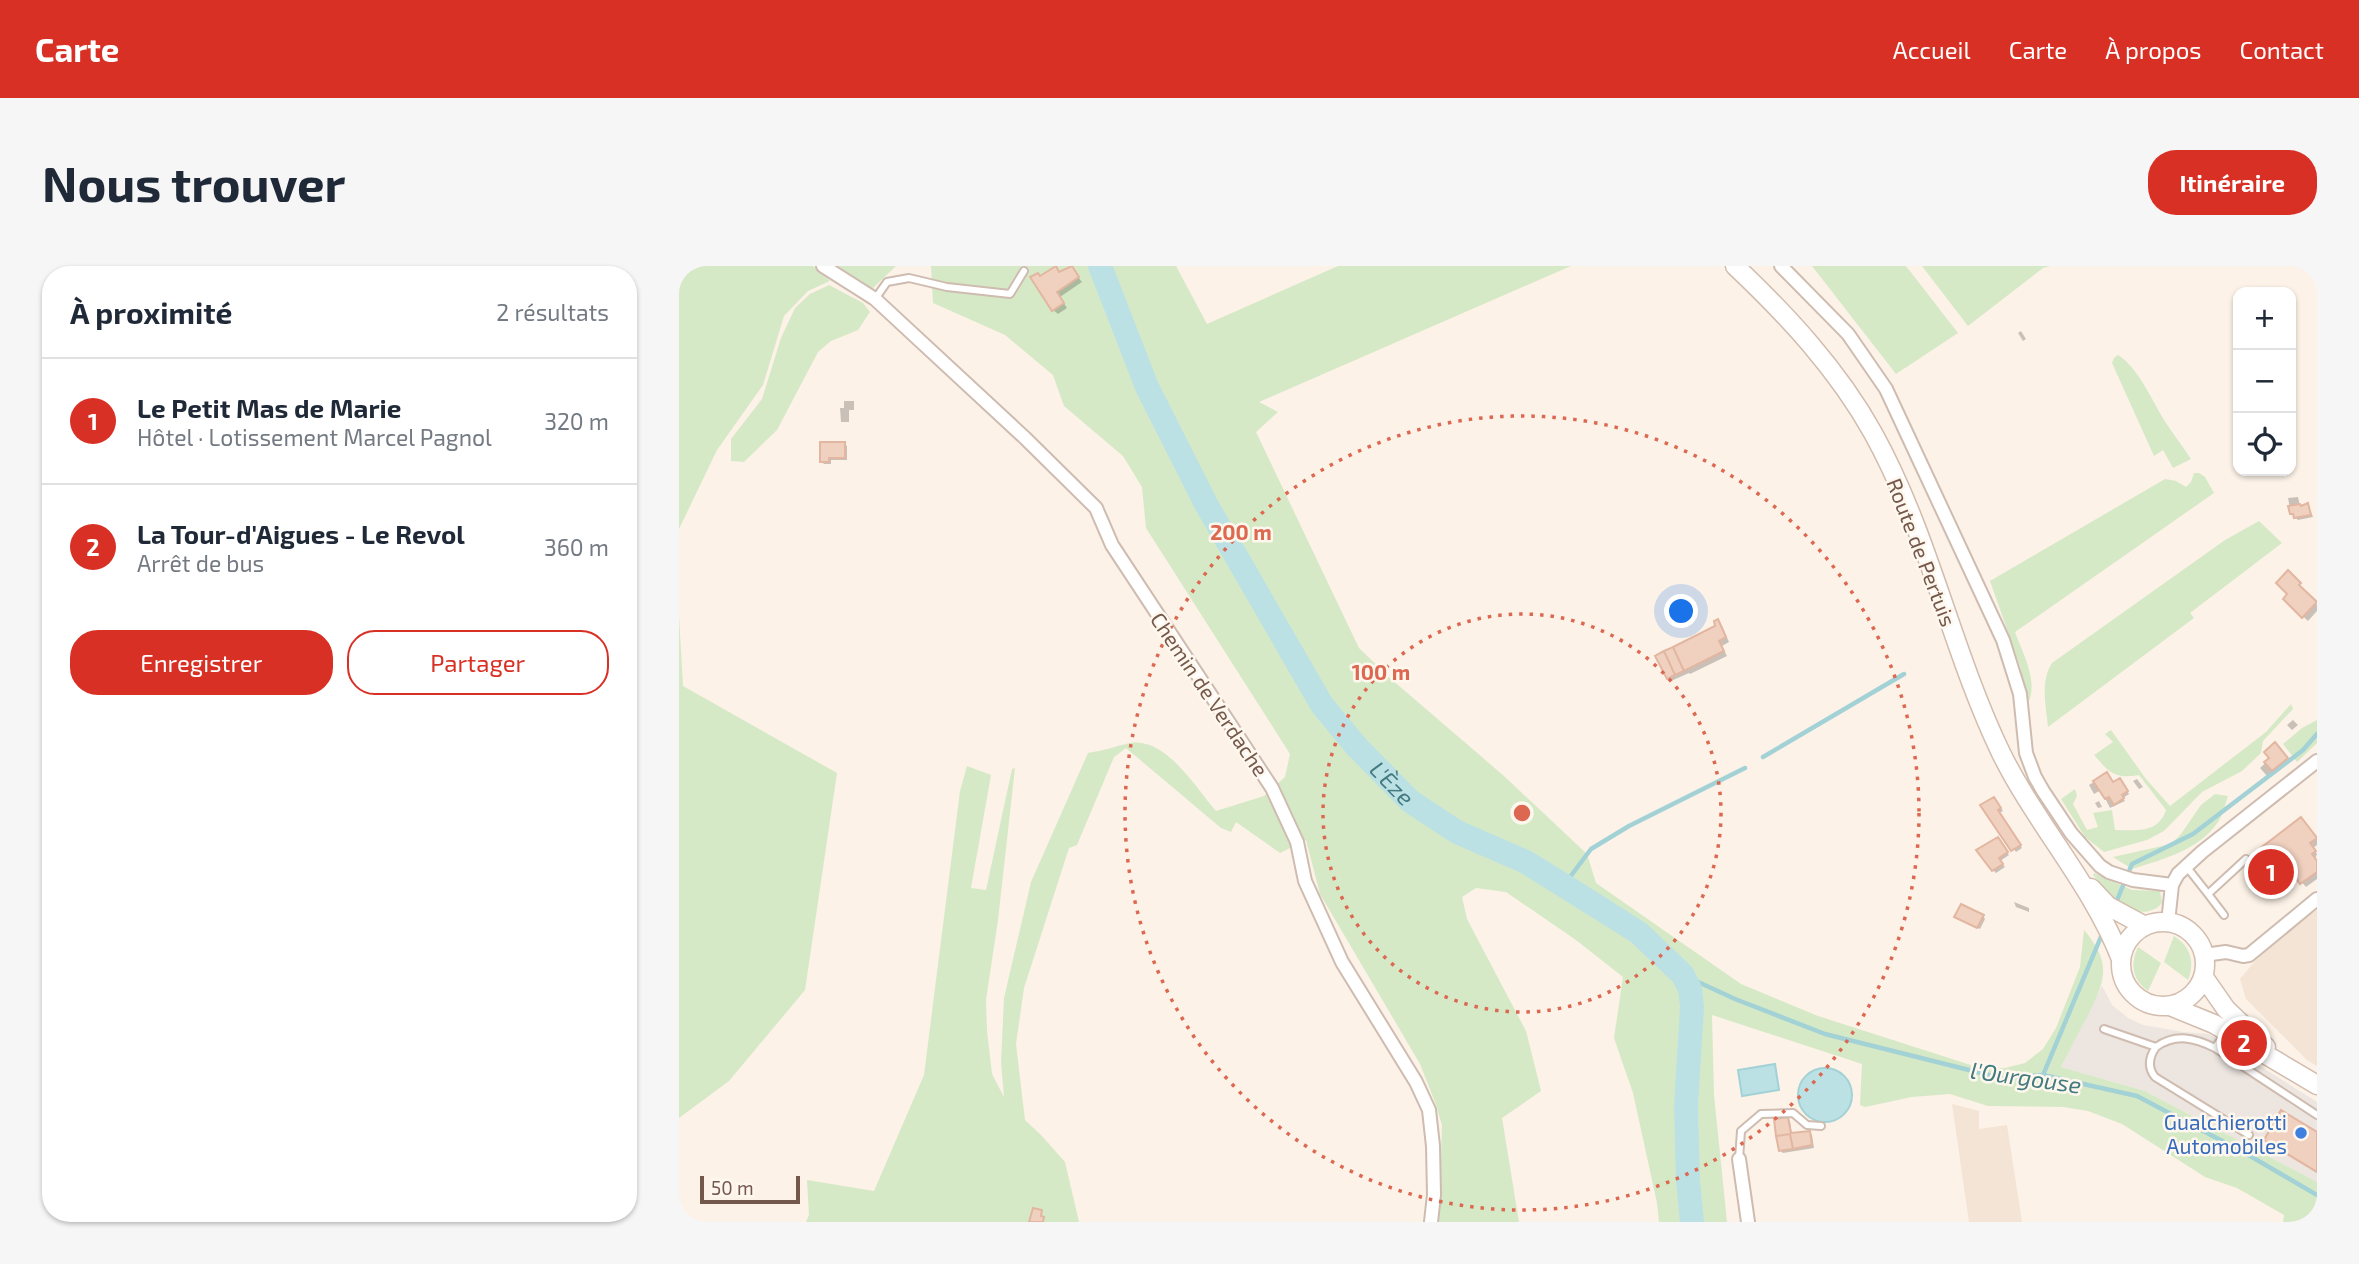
<!DOCTYPE html>
<html lang="fr">
<head>
<meta charset="utf-8">
<style>
  :root { --surface:#fff; --page:#f6f6f7; --text:#1f2937; --muted:#747a83; --line:#e0e1e3; --accent:#d93025 }
  body { margin:0; font-family:"Exo 2",sans-serif; background:var(--page); color:var(--text) }
  .controls { position:absolute; right:21px; top:21px; display:grid; overflow:hidden; border-radius:14px; box-shadow:0 2px 5px #0004 }
  .controls button { width:63px; height:63px; display:grid; place-items:center; padding:0; border:0; border-bottom:2px solid var(--line); background:var(--surface); color:var(--text); font:35px sans-serif }
  .scale { position:absolute; left:21px; bottom:18px; width:100px; box-sizing:border-box; padding-left:7px; border:4px solid #75584c; border-top:0; font-size:19px; line-height:24px; white-space:nowrap; color:#75584c; -webkit-text-stroke:5px #fef7ed; paint-order:stroke }
  .you { position:absolute; left:1003px; top:346px; width:24px; height:24px; margin:-18px; border:5px solid #fff; border-radius:50%; background:#1a73e8; box-shadow:0 0 0 10px #1a73e833 }
  .badge { display:grid; place-items:center; width:46px; height:46px; border-radius:50%; background:var(--accent); color:#fff; font-size:23px; font-weight:700 }
  .pin { position:absolute; translate:-50% -50%; border:4px solid #fff; box-shadow:0 2px 7px #0006 }
  .list { margin:0; padding:0; list-style:none }
  h2 { display:flex; justify-content:space-between; align-items:center; height:91px; margin:0; padding:0 28px; font-size:30px }
  h2 small { font-size:23px; font-weight:400; color:var(--muted) }
  .list li { display:grid; grid-template-columns:46px 1fr auto; gap:21px; align-items:center; box-sizing:border-box; height:126px; padding:0 28px; border-top:2px solid var(--line) }
  .list b { display:block; font-size:26px; white-space:nowrap }
  .list p { margin:0; font-size:23px; white-space:nowrap; color:var(--muted) }
  .list em { font-size:23px; font-style:normal; color:var(--muted) }
  .actions { display:flex; gap:14px; padding:21px 28px }
  .actions a { flex:1; padding:16px 0; border:2px solid var(--accent); border-radius:28px; text-align:center; font-size:24px; color:var(--accent) }
  .actions .main { background:var(--accent); color:#fff }
  .icon { flex:none; width:38px; height:38px; fill:none; stroke:currentColor; stroke-width:2; stroke-linecap:round; stroke-linejoin:round }
  .map { position:relative; flex:none; width:1638px; height:956px; overflow:hidden; border-radius:28px }
  header { display:flex; align-items:center; gap:42px; box-sizing:border-box; height:98px; padding:0 35px; background:var(--accent); color:#fff }
  header strong { font-size:33px }
  nav { display:flex; gap:38px; margin-inline-start:auto; font-size:24px }
  .intro { display:flex; align-items:center; justify-content:space-between; box-sizing:border-box; height:168px; padding:0 42px }
  h1 { margin:0; font-size:49px }
  .button { padding:18px 32px; border-radius:28px; background:var(--accent); color:#fff; font-size:24px; font-weight:700 }
  main { display:flex; gap:42px; padding:0 42px }
  aside { flex:1; background:var(--surface); border-radius:28px; box-shadow:0 2px 5px #0004 }
  .map>svg:first-child { display:block }
  .residential { fill:#f3e4d6 }
  .industrial { fill:#ece5e0 }
  .green { fill:#d6e9c6 }
  .water { fill:#bce1e5; stroke:#a2d1d6; stroke-width:2 }
  .shadow { fill:#0003 }
  .lines { fill:none; stroke-linecap:round; stroke-linejoin:round }
  .stream { stroke:#a2d1d6; stroke-width:4.5 }
  .river { stroke:#bce1e5; stroke-width:24 }
  .building { fill:#f0d0bf; stroke:#e2b6a0; stroke-width:2 }
  .service-casing { stroke:#cfbcb0; stroke-width:10 }
  .minor-casing { stroke:#cfbcb0; stroke-width:16 }
  .secondary-casing { stroke:#d2bcae; stroke-width:21 }
  .service { stroke:#fff; stroke-width:6 }
  .minor { stroke:#fff; stroke-width:12 }
  .secondary { stroke:#fff; stroke-width:18 }
  .ring { fill:none; stroke:#dc6851; stroke-width:3.5; stroke-dasharray:3.5 7 }
  .shop-dot { fill:#3f7fe0; stroke:#fef7ed; stroke-width:2.5 }
  .labels { text-anchor:middle; dominant-baseline:central; stroke-width:5; stroke-linejoin:round; paint-order:stroke }
  .street-label { font-size:21px; fill:#75584c; stroke:#fef7ed }
  .shop-label { font-size:21px; fill:#366cbe; stroke:#fef7ed; text-anchor:end }
  .water-label { font-size:23px; font-style:italic; fill:#437a80; stroke:#fef7ed }
  .centre { fill:#dc6851; stroke:#fef7ed; stroke-width:3.5 }
  .ring-label { font-size:21px; text-anchor:middle; font-weight:bold; fill:#dc6851; stroke:#fef7ed; stroke-width:5; stroke-linejoin:round; paint-order:stroke }
</style>
</head>
<body>
<header>
<strong>Carte</strong>
<nav><a>Accueil</a><a>Carte</a><a>À propos</a><a>Contact</a></nav>
</header>
<div class="intro"><h1>Nous trouver</h1><a class="button">Itinéraire</a></div>
<main>
<aside>
<h2>À proximité<small>2 résultats</small></h2>
<ul class="list">
<li><span class="badge">1</span><div><b>Le Petit Mas de Marie</b><p>Hôtel · Lotissement Marcel Pagnol</p></div><em>320 m</em></li>
<li><span class="badge">2</span><div><b>La Tour-d'Aigues - Le Revol</b><p>Arrêt de bus</p></div><em>360 m</em></li>
</ul>
<div class="actions"><a class="main">Enregistrer</a><a>Partager</a></div>
</aside>
<div class="map">
<svg width="1638" height="956" viewBox="0 0 1638 956">
  <rect width="100%" height="100%" fill="#fcf2e7"/>
  <path class="residential" d="M1638,644V800L1628,794L1567,733L1561,713L1576,695L1619,657Z
    M1273,838L1300,845V863L1328,859L1343,956H1290Z"/>
  <path class="industrial" d="M1423,720L1433,739L1449,752L1464,759L1504,766L1530,768L1638,836V916L1466,825L1382,801Z"/>
  <path class="green" d="M0,0H134L151,15L129,25L105,50L84,119L38,184L0,263Z
    M153,0H217L193,23Z
    M252,0H497L528,58L659,0H892L580,136L599,146L577,166L680,382L712,413L825,510L908,588L917,617L1062,718L1139,750L1298,801L1326,802L1346,797L1364,783L1377,762L1401,701L1405,664C1434,698 1426,715 1408,751C1399,767 1391,784 1382,801L1466,825L1638,916V956H1604L1605,949L1558,922L1526,911L1443,858L1409,845L1384,841L1309,840L1271,828L1233,831L1186,841L1181,839L1183,798L1033,749L1035,829L1048,956H980L978,937L954,827L935,772L944,711L897,674L827,626L797,622L783,631L788,653L847,765L862,825L823,852L840,956H747L761,925L763,859L756,836L741,798L641,628L627,574L601,587L557,556L552,566L542,562L447,482L435,491L398,579L390,582L345,722L337,778L346,854L362,869L386,896L400,956H127L130,949L128,914L195,925L245,809L281,525L288,500L312,509L292,622L307,624L333,503L336,502L319,654L307,734L308,765L313,808L325,831L322,796L325,732L352,616L409,487C424,485 437,480 451,477C487,471 516,521 537,545L585,530L606,511L611,488L467,262L463,221L444,190L385,140L374,109L326,69L254,37Z
    M1133,0H1227L1279,67L1217,108Z
    M1243,0H1371L1364,2L1289,60Z
    M150,19L184,37L191,46L179,64L152,75L139,86L98,164L65,196L52,195V173L83,133L102,72L116,42L131,28Z
    M1439,89C1460,102 1474,137 1487,157C1495,169 1504,181 1512,193L1494,202L1484,184L1475,190L1433,97L1435,92Z
    M1515,207H1520L1526,211L1535,227L1336,366C1343,386 1360,415 1349,437L1341,400L1311,315L1486,213L1497,215L1507,221L1512,216Z
    M1580,255L1603,277L1511,347L1515,352L1369,461C1367,441 1361,415 1373,397L1546,274Z
    M0,350L4,420L158,507L126,724L50,815L0,852Z
    M1612,438L1614,443L1584,475L1582,487L1563,505L1523,526L1485,565L1468,574L1425,586L1406,571L1382,533L1396,523L1398,530L1394,538L1408,564L1419,561L1414,547L1433,544L1436,564C1457,564 1479,568 1487,544L1460,509C1435,513 1431,507 1415,489L1434,476L1426,468L1432,464L1467,513L1491,540L1587,466Z
    M1638,454V477L1618,496L1604,478L1623,462Z
    M1536,528L1549,530C1546,538 1544,549 1539,556C1520,584 1485,593 1453,603L1434,591L1492,578L1502,568L1522,539Z
    M1415,607L1453,624L1481,625L1483,636C1480,642 1476,643 1470,645C1446,651 1428,624 1414,609Z
    M1495,670C1512,681 1516,696 1509,714L1485,696Z
    M1459,681L1482,697L1469,725C1453,714 1451,698 1459,681Z"/>
  <path class="water" d="M1096,798L1100,824L1063,830L1059,804Z
    M1119 829a27 27 0 1 1 54 0a27 27 0 1 1-54 0Z"/>
  <path class="shadow" d="M391,1L403,16L381,31L388,42L379,48L374,44L362,12L381,7Z
    M1342,65L1347,73L1344,75L1339,67Z
    M165,135H175V144H170V156H162L161,142H165Z
    M165,177L168,180V194H152V198H145L142,195Z
    M1619,231L1621,240L1629,239L1634,251L1619,254L1612,248L1609,232Z
    M1609,307L1638,339V345L1629,355L1606,333L1610,328Z
    M1038,355L1043,360L1050,376L1043,380L1048,390L1011,408L1010,407L992,415L979,391L1038,361Z
    M1614,454L1619,459L1613,464L1608,459Z
    M1596,478L1611,495L1597,507L1595,505L1589,511L1581,502L1592,492Z
    M1428,508L1435,518L1444,517L1450,528L1444,532L1446,535L1431,542L1422,524L1415,528L1410,519Z
    M1458,513L1464,521L1460,523L1454,515Z
    M1420,535L1423,541L1419,542L1416,537Z
    M1318,536L1324,545L1320,547L1343,582L1337,586L1304,540Z
    M1627,558L1638,573V579L1634,582L1638,588L1636,593L1638,596V613L1627,621L1620,613L1614,617L1596,593L1587,600L1583,596Z
    M1321,576L1330,589L1321,595L1326,601L1317,607L1314,604Z
    M1335,636L1350,642V646L1337,641Z
    M1304,650L1306,653L1301,663L1277,651Z
    M1108,853L1111,855L1113,869L1130,866L1133,869L1135,882L1104,887L1101,884Z"/>
  <g class="lines">
    <path class="stream" d="M1084,491L1225,408
      M885,619L912,583L950,560L1066,502
      M1436,639L1453,598L1514,568L1624,484L1638,468
      M1004,709L1056,733L1146,768L1322,812L1364,809L1458,830L1566,887L1638,929
      M1364,809L1424,666"/>
    <path class="river" id="s1" d="M421,0L468,121L527,238L643,439L677,480L731,535L778,566L847,596L916,639L960,667L1004,709L1011,723L1013,741L1007,841L1009,915L1013,956"/>
  </g>
  <path class="building" d="M377,0L380,6L393,0L400,11L378,26L385,37L373,45L351,11L359,7L361,10Z
    M141,176H166V192H150V196H141Z
    M1629,237L1632,249L1615,252L1614,248H1611L1609,240L1621,238L1622,240Z
    M1609,304L1622,317L1620,319L1638,336L1623,352L1604,333L1608,328L1597,317Z
    M1039,353L1047,371L1040,375L1045,385L1005,405L994,381L1036,360L1035,355Z
    M994,381L1005,405L996,409L985,385Z
    M985,385L996,409L988,413L976,390Z
    M1596,476L1609,492L1593,505L1585,496L1590,492L1585,486Z
    M1428,506L1434,516L1441,512L1449,525L1443,529L1445,532L1435,539L1430,531L1426,533L1414,515Z
    M1315,531L1322,542L1319,544L1342,579L1332,585L1301,539Z
    M1622,551L1638,572L1631,577L1637,585L1633,588L1638,595V606L1621,618L1606,596L1604,598L1596,587L1581,597L1575,587Z
    M1319,571L1329,586L1320,592L1324,598L1313,605L1297,584Z
    M1596,587L1604,598L1606,596L1617,611L1610,616L1591,589Z
    M1282,638L1305,649L1298,662L1275,651Z
    M1602,844L1638,866V906L1585,874Z
    M1109,851L1112,867L1131,865L1133,879L1114,883L1111,868L1097,870L1095,853Z
    M1111,868L1114,883L1100,885L1097,870Z
    M354,942L363,944L362,950L365,951L364,956H350Z"/>
  <g class="lines">
    <defs>
      <path id="service" d="M196,33L208,16L230,12L268,21L331,28L345,5
        M1507,600L1529,628L1567,593
        M1529,628L1545,649
        M1425,763L1477,781C1497,767 1516,772 1536,782L1547,766
        M1477,781C1470,791 1468,801 1476,811L1570,869
        M1536,782L1638,849
        M1060,893L1062,865L1082,848L1114,847L1128,859L1142,860"/>
      <path id="minor" d="M144,0L196,33L346,172L417,242L433,279L593,522L618,576L626,615L663,696L737,816L750,844L754,880L755,929L752,956
        M1102,0L1169,68L1207,123L1324,374L1341,428L1347,487L1356,511L1364,525L1392,567L1421,600L1430,606L1454,614L1493,619
        M1489,656L1493,619L1499,608L1523,586L1638,495
        M1525,689L1547,686L1564,690L1570,689L1638,633
        M1060,893L1069,956"/>
      <path id="secondary" d="M1056,0C1108,49 1159,104 1194,167C1250,268 1272,383 1322,487C1357,558 1414,620 1442,693
        M1412,622L1429,640L1466,660
        M1442 698a42 42 0 1 1 84 0a42 42 0 1 1-84 0Z
        M1524,710L1547,743L1587,781
        M1491,740L1535,758L1638,819"/>
    </defs>
    <use href="#service" class="service-casing"/>
    <use href="#minor" class="minor-casing"/>
    <use href="#secondary" class="secondary-casing"/>
    <use href="#service" class="service"/>
    <use href="#minor" class="minor"/>
    <use href="#secondary" class="secondary"/>
  </g>
  <g class="ring">
    <circle cx="843" cy="547" r="199"/>
    <circle cx="843" cy="547" r="397"/>
  </g>
  <circle class="shop-dot" cx="1622" cy="867" r="7"/>
  <g class="labels">
    <g class="street-label">
      <text transform="translate(1243 286) rotate(69)">Route de Pertuis</text>
      <text transform="translate(531 428) rotate(56)">Chemin de Verdache</text>
    </g>
    <g class="shop-label">
      <text x="1608" y="855">Gualchierotti<tspan x="1608" dy="24">Automobiles</tspan></text>
    </g>
    <g class="water-label">
      <text stroke="none"><textPath href="#s1" startOffset="598">L'Èze</textPath></text>
      <text transform="translate(1347 811) rotate(8)">l'Ourgouse</text>
    </g>
  </g>
  <circle cx="843" cy="547" r="10" class="centre"/>
  <g class="ring-label">
    <text x="562" y="274">200 m</text>
    <text x="702" y="414">100 m</text>
  </g>
</svg>
<div class="controls">
<button>+</button>
<button>−</button>
<button><svg class="icon" aria-label="locate" viewBox="0 0 24 24"><circle cx="12" cy="12" r="6"/><path d="M12 2v4M12 18v4M2 12h4M18 12h4"/></svg></button>
</div>
<div class="scale">50 m</div>
<div class="you"></div>
<div class="pin badge" style="left:1592px;top:606px">1</div>
<div class="pin badge" style="left:1565px;top:777px">2</div>
</div>
</main>
</body>
</html>
